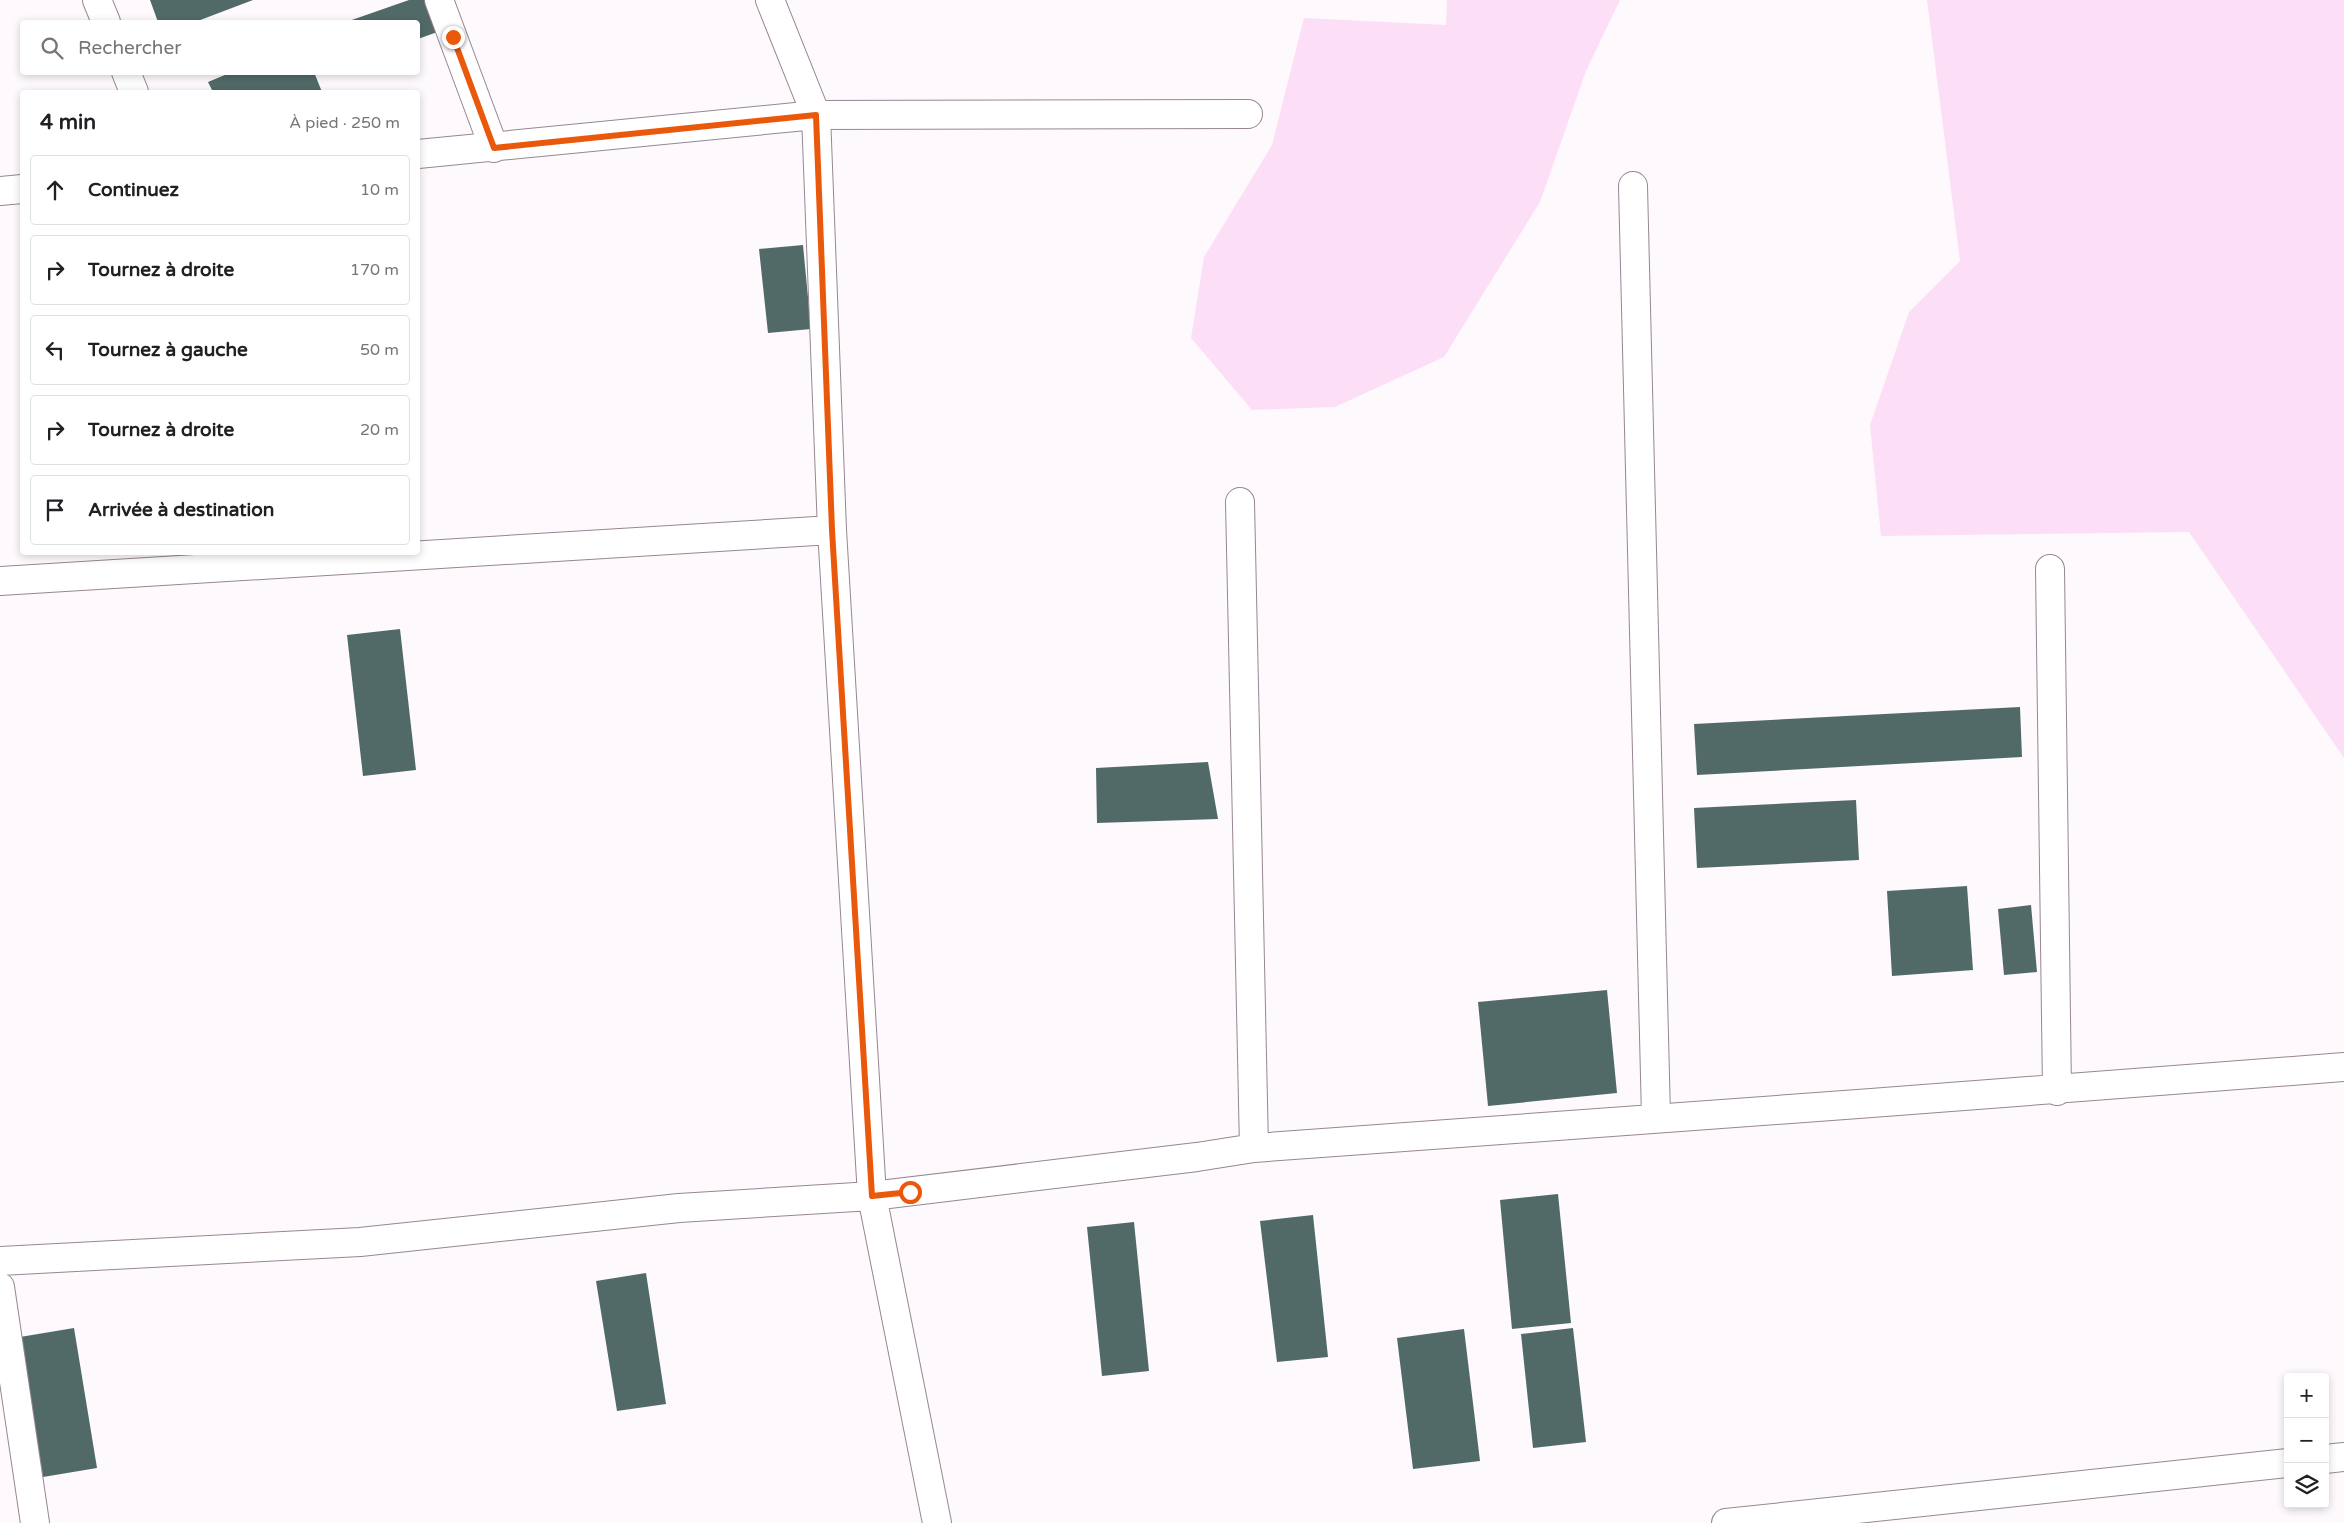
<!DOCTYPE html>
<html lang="fr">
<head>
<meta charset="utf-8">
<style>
  :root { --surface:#fff; --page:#f2f2f2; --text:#202124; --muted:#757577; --line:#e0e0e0 }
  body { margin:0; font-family:"Varela Round",sans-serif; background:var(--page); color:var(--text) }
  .controls { position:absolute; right:15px; bottom:15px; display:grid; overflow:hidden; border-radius:5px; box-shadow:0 2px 8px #0003 }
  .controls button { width:45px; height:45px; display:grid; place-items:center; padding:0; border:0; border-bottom:1px solid var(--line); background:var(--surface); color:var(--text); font:25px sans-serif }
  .stop { position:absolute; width:15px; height:15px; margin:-11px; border:4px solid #ea580c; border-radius:50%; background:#fff }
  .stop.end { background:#ea580c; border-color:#fff; box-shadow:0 1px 5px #0008 }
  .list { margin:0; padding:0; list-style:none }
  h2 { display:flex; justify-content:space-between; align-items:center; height:65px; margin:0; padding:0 20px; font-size:21px }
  h2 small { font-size:16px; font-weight:400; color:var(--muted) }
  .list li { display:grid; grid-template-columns:32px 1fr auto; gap:15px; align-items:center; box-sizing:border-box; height:70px; margin:0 10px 10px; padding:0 10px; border:1px solid var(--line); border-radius:5px }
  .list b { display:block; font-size:19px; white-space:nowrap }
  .list em { font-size:16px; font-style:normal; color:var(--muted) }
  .icon { flex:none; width:28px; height:28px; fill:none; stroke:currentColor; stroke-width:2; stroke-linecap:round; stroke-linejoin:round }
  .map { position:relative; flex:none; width:2344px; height:1523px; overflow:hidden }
  .search { position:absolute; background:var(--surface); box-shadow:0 2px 8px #0003; left:20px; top:20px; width:400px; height:55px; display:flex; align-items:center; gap:12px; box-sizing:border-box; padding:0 18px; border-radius:5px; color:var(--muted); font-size:19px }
  .panel { position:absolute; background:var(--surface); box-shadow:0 2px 8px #0003; left:20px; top:90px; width:400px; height:465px; border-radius:5px }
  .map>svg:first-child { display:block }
  .green { fill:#fcdff7 }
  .building { fill:#516a68 }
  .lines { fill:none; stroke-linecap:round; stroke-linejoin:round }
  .minor-casing { stroke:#978694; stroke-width:30 }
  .minor { stroke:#fff; stroke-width:28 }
  .route { stroke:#ea580c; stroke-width:6 }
</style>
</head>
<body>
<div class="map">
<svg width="2344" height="1523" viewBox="0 0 2344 1523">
  <rect width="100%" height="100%" fill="#fdf9fc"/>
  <path class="green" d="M1447,0H1620L1586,71L1540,202L1444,357L1335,407L1252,410L1191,338L1204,257L1272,145L1304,18L1446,25Z
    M1927,0H2344V758L2189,532L1881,536L1870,425L1909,312L1960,261Z"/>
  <path class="building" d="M150,0H253L195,22H158Z
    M409,0H429L440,31L418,39V22H346Z
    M232,72H314L322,92H213L208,82Z
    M803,245L811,329L768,333L759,249Z
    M400,629L416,770L363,776L347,635Z
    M2020,707L2022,757L1697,775L1694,724Z
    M1208,762L1218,819L1097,823L1096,768Z
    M1856,800L1859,860L1697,868L1694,808Z
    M1967,886L1973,970L1892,976L1887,891Z
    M2031,905L2037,972L2004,975L1998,909Z
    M1607,990L1617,1093L1488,1106L1478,1002Z
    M1558,1194L1571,1323L1512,1329L1500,1200Z
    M1313,1215L1328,1357L1277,1362L1260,1221Z
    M1134,1222L1149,1371L1102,1376L1087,1227Z
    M646,1273L666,1404L617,1411L596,1281Z
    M74,1328L97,1468L43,1477L20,1337Z
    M1573,1328L1586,1442L1533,1448L1521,1334Z
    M1464,1329L1480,1461L1413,1469L1397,1338Z"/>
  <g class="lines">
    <defs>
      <path id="minor" d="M97,0L106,22
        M439,0L494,148
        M770,0L816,115L832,530L872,1196L937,1523
        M126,72L134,92
        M418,154L816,115L1248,114
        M1633,186L1656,1117
        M0,191L22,189
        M1240,502L1254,1148
        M2050,569L2057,1091
        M0,581L832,530
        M0,1261L360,1242L679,1208L872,1196L1197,1157L1254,1148C1617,1120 1981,1097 2344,1067
        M0,1287L35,1523
        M2325,1459L2344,1457
        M1726,1523L2288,1463"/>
    </defs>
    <use href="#minor" class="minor-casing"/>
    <use href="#minor" class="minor"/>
  </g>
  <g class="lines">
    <path class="route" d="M453,37L494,148L816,115L832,530L872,1196L910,1192"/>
  </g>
</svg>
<div class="controls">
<button>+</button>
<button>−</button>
<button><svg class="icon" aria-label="layers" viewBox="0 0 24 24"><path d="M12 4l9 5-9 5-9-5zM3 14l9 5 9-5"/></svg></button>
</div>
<div class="stop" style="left:910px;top:1192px"></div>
<div class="stop end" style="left:453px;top:37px"></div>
<div class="search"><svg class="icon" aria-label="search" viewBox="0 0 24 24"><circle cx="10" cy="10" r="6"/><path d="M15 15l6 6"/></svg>Rechercher</div>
<section class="panel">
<h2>4 min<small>À pied · 250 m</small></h2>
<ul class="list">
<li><svg class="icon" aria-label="ahead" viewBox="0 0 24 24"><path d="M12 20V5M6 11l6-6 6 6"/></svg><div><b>Continuez</b></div><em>10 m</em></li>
<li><svg class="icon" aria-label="right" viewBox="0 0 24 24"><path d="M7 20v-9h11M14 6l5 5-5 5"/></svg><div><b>Tournez à droite</b></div><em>170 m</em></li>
<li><svg class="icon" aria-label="left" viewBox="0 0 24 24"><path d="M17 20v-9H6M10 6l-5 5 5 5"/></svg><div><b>Tournez à gauche</b></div><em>50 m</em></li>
<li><svg class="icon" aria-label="right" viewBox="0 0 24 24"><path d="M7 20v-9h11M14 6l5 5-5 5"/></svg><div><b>Tournez à droite</b></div><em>20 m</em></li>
<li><svg class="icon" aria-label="arrive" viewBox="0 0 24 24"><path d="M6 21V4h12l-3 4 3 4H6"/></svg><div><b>Arrivée à destination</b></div></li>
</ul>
</section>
</div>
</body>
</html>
